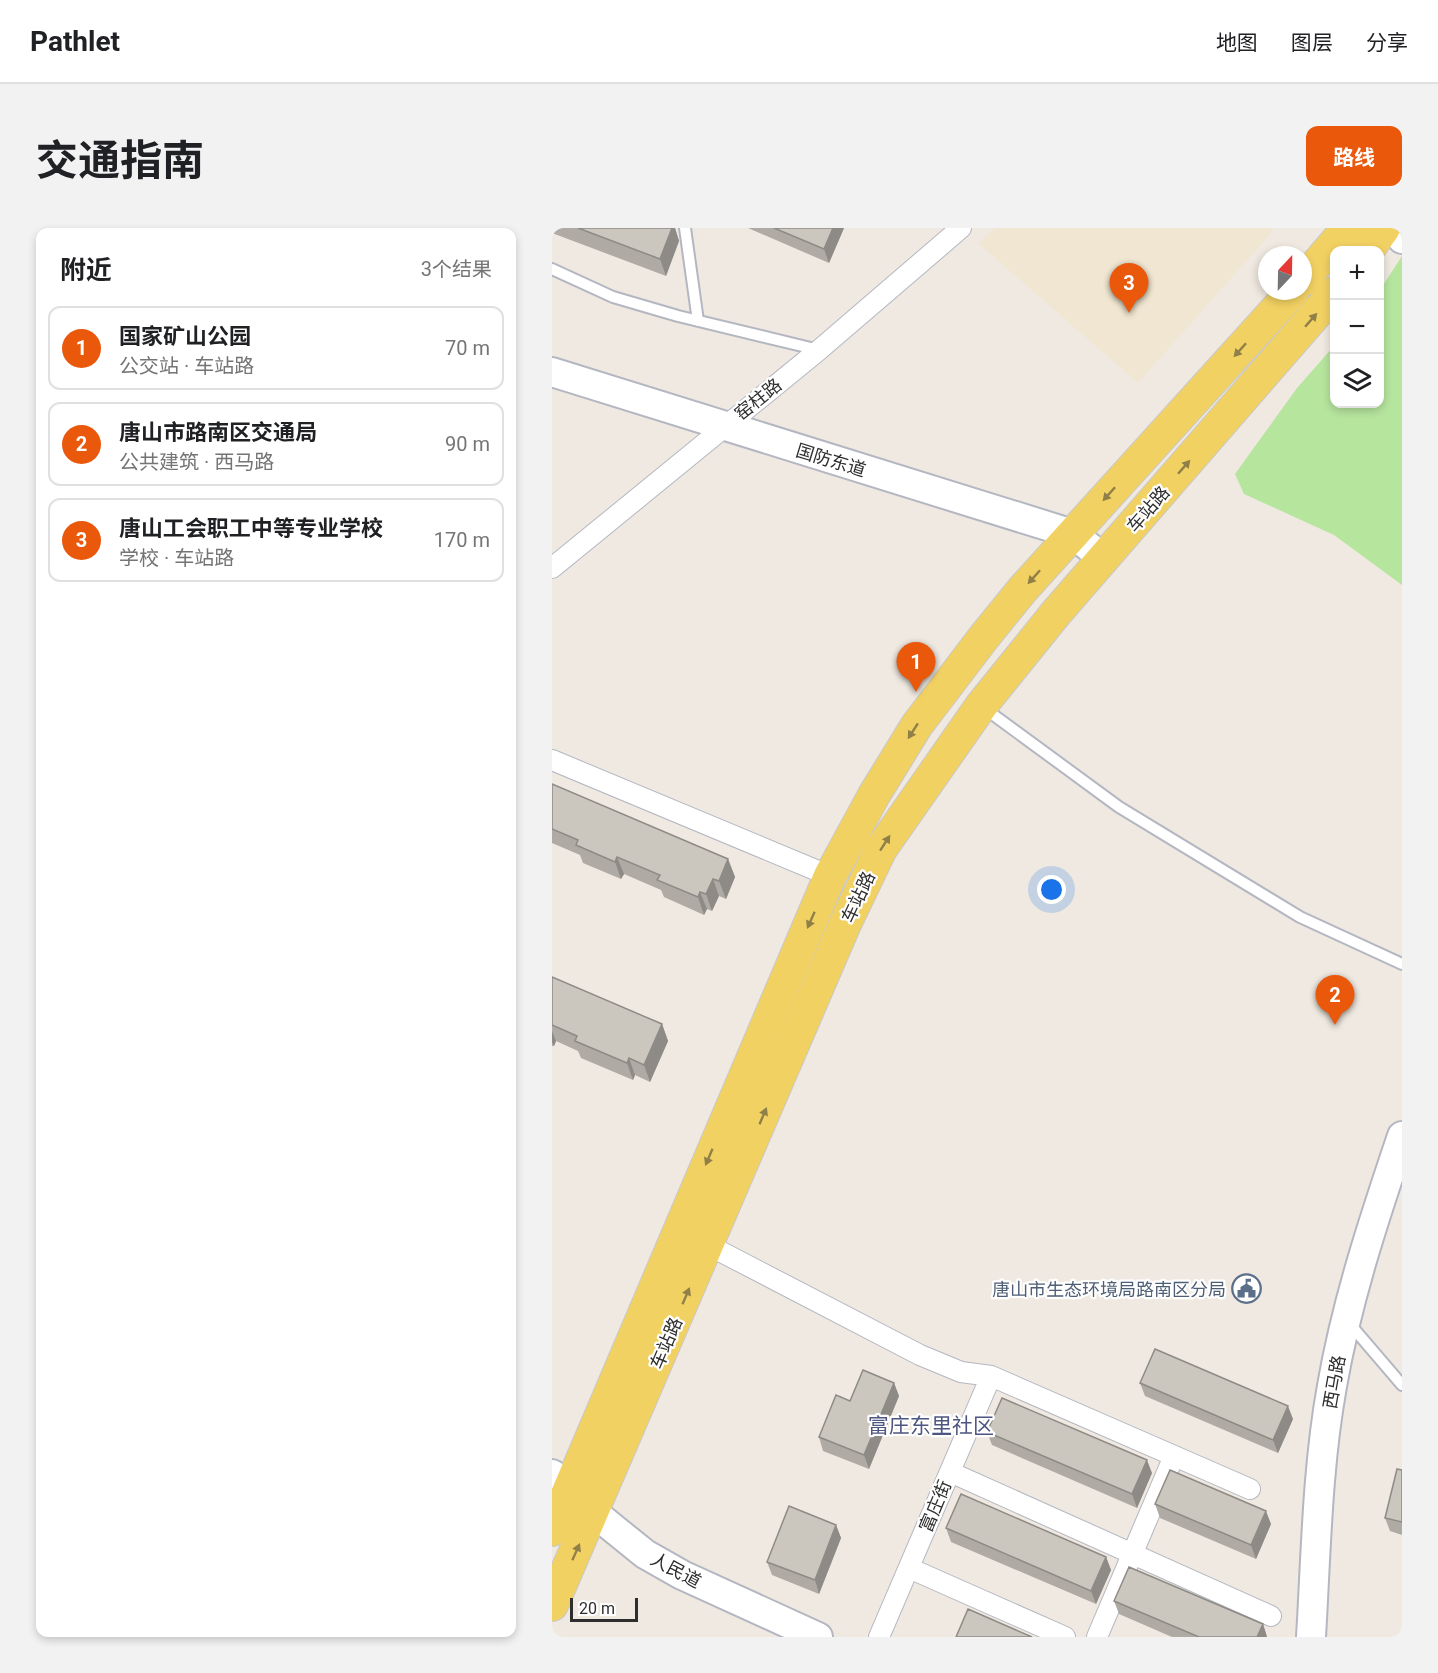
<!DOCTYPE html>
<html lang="zh">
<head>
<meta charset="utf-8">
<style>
  :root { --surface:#fff; --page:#f2f2f2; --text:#202124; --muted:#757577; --line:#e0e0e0; --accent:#ea580c }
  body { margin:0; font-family:Roboto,"Noto Sans SC",sans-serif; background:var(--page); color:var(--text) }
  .controls { position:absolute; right:18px; top:18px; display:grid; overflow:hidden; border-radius:12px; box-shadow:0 3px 9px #0003 }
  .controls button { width:54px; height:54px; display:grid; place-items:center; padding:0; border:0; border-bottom:2px solid var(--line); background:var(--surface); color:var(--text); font:30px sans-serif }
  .compass { position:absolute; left:706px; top:18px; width:54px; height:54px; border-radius:50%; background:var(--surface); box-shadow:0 3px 9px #0003; rotate:22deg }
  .scale { position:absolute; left:18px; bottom:15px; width:68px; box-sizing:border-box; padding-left:6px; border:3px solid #2e2e2e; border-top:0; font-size:16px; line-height:21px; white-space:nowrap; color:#2e2e2e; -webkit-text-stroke:4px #fff; paint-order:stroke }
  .you { position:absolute; left:500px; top:662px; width:21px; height:21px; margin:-15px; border:4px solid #fff; border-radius:50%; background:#1a73e8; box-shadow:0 0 0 9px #1a73e833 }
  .badge { display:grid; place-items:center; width:39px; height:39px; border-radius:50%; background:var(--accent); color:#fff; font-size:20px; font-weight:700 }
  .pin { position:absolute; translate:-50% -50px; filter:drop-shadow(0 2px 3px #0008) }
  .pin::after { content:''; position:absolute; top:32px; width:21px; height:18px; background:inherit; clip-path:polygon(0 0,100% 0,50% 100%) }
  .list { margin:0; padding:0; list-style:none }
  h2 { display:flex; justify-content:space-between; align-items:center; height:78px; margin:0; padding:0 24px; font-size:26px }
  h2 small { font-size:20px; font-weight:400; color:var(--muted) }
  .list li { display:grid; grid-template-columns:39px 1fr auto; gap:18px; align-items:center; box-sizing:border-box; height:84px; margin:0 12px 12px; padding:0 12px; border:2px solid var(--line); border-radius:12px }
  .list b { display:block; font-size:22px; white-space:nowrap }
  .list p { margin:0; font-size:20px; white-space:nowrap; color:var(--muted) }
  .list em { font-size:20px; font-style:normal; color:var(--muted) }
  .icon { flex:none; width:33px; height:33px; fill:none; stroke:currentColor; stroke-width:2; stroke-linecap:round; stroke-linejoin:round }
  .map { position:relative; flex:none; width:850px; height:1409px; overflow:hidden; border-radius:12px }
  header { display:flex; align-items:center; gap:36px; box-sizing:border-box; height:84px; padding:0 30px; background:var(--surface); border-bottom:2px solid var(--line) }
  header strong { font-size:28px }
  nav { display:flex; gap:33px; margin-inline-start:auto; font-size:21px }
  .intro { display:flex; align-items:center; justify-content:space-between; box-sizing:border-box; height:144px; padding:0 36px }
  h1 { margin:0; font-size:42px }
  .button { padding:15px 27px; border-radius:12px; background:var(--accent); color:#fff; font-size:21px; font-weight:700 }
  main { display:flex; gap:36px; padding:0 36px }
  aside { flex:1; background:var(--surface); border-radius:12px; box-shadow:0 3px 9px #0003 }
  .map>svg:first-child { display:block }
  .education { fill:#f0e6d1 }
  .green { fill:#b6e59e }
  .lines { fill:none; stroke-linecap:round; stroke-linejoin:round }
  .lane-casing { stroke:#b4b7c1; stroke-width:14 }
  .street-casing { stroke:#b4b7c1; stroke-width:22 }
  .secondary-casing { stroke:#b4b7c1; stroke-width:32 }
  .primary-casing { stroke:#c9c9c9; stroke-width:34 }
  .lane { stroke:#fff; stroke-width:10 }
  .street { stroke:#fff; stroke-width:20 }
  .secondary { stroke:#fff; stroke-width:28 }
  .primary { stroke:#f2d163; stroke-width:32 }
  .wall { fill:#afaba4 }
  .shaded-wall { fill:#8e8b86 }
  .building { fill:#cbc7bf; stroke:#8e8b86; stroke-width:1.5 }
  .oneway { fill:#908048 }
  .labels { text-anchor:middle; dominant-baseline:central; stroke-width:4.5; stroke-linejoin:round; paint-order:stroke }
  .street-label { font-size:18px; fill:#2e2e2e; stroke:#fff }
  .service-label { font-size:18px; fill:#4e5e75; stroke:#fff; text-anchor:end }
  .quarter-label { font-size:21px; fill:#4d5680; stroke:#fff }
</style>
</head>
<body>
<header>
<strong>Pathlet</strong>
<nav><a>地图</a><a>图层</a><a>分享</a></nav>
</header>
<div class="intro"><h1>交通指南</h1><a class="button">路线</a></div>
<main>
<aside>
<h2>附近<small>3个结果</small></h2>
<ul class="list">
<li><span class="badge">1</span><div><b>国家矿山公园</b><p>公交站 · 车站路</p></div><em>70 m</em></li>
<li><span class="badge">2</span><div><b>唐山市路南区交通局</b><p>公共建筑 · 西马路</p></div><em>90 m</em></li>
<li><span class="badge">3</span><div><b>唐山工会职工中等专业学校</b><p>学校 · 车站路</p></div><em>170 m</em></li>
</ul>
</aside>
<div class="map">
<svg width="850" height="1409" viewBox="0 0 850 1409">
  <rect width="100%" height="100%" fill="#efe9e1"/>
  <path class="education" d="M444,0H720V4L586,155L426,15Z"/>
  <path class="green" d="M850,28V357L782,307L692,266L683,246L745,160L782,118V176H828V62Z"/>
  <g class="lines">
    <defs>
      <path id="lane" d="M133,0L146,93
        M0,41L61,69L126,88L267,122
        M432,480L567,579L748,689L850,736
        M797,1095L850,1157"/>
      <path id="street" d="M0,340L267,122L409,0
        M0,532L278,648
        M156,1017L368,1127L409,1144L439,1148L698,1261
        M398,1244L719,1388
        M357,1340L513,1409
        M327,1409L439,1148
        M545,1409L622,1228"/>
      <path id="secondary" d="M843,0L850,11
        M0,144L521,306L552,331
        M0,1246L19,1258L41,1284L93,1326L130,1347L266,1409
        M759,1409C764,1326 765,1241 780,1158C795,1072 822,991 850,908"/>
      <path id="primary" d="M816,22L832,0
        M751,52L796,0
        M0,1302L278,648L322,567L365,497L432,409L471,361L741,63
        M0,1377L293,696L329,621L429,478L504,385L782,65"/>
    </defs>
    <use href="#lane" class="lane-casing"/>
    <use href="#street" class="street-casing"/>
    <use href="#secondary" class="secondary-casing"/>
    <use href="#primary" class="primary-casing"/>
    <use href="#lane" class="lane"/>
    <use href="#street" class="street"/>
    <use href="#secondary" class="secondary"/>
    <use href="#primary" class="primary"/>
  </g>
  <path class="wall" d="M0,0H123L127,13L114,48L0,5Z
    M196,0H292L277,35Z
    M0,556L176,631L183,649L174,671L167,668L160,683L155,681L152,687L112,669L109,662L72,646L69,651L31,635L28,627L0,615Z
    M0,749L110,796L116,813L98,854L83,847L81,852L29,830L26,823L4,813L2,818H0Z
    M342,1155L347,1168L317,1241L271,1223L267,1209L298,1173Z
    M588,1155L741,1191L726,1225L593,1168Z
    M435,1204L600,1245L585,1280L440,1217Z
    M850,1242V1307L838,1303L833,1290Z
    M603,1276L719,1296L704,1331L608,1290Z
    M284,1297L289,1310L267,1366L220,1347L215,1334Z
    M394,1300L554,1329L559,1342L544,1376L399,1314Z
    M562,1373L711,1396L715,1409H620L567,1386Z"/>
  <path class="shaded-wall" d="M120,0H123L127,13L114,48L108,31Z
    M281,0H292L277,35L272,21Z
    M65,629L72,646L69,651L63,634Z
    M176,631L183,649L174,671L167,653Z
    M161,651L167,668L160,683L154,666Z
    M148,664L155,681L152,687L146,669Z
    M110,796L116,813L98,854L92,837Z
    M0,803L4,813L2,818L0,814Z
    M77,830L83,847L81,852L75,835Z
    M342,1155L347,1168L317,1241L312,1227Z
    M736,1178L741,1191L726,1225L721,1212Z
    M595,1232L600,1245L585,1280L580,1266Z
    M714,1283L719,1296L704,1331L699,1317Z
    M284,1297L289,1310L267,1366L263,1352Z
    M554,1329L559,1342L544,1376L539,1363Z
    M711,1396L715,1409H705Z"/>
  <path class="building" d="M26,0H120L108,31Z
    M222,0H281L272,21Z
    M0,556L176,631L167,653L161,651L154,666L148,664L146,669L105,652L108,647L65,629L63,634L24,617L26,612L0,601Z
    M0,749L110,796L92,837L77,830L75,835L23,813L25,808L0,797Z
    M603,1121L736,1178L721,1212L588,1155Z
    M311,1142L342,1155L312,1227L267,1209L284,1167L298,1173Z
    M450,1170L595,1232L580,1266L435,1204Z
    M845,1241L850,1242V1294L833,1290Z
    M618,1242L714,1283L699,1317L603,1276Z
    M409,1266L554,1329L539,1363L394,1300Z
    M237,1278L284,1297L263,1352L215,1334Z
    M577,1339L711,1396L705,1409H647L562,1373Z
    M416,1381L480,1409H404Z"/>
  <defs><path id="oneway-solid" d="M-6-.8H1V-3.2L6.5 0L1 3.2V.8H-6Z" transform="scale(1.5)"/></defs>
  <g class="oneway">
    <use href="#oneway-solid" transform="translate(759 92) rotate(-49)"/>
    <use href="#oneway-solid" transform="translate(688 122) rotate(132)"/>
    <use href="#oneway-solid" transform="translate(632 239) rotate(-49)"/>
    <use href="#oneway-solid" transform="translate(557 266) rotate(132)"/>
    <use href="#oneway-solid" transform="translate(482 349) rotate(132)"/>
    <use href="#oneway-solid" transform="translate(361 503) rotate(123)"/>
    <use href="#oneway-solid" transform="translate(333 615) rotate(-57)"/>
    <use href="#oneway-solid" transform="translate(259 692) rotate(114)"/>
    <use href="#oneway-solid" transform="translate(211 888) rotate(-67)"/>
    <use href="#oneway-solid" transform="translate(157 929) rotate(113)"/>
    <use href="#oneway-solid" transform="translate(134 1068) rotate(-67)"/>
    <use href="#oneway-solid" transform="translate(24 1324) rotate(-66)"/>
  </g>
  <defs>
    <symbol id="civic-ring" viewBox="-11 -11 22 22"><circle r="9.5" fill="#fff" stroke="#5c6f8a" stroke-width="1.5"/><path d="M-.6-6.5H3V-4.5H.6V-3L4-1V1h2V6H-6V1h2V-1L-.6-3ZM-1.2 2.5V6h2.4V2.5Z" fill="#5c6f8a"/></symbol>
  </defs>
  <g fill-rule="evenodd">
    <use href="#civic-ring" x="678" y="1044" width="33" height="33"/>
  </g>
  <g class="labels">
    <g class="street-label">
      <text transform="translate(206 171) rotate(-39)">窑柱路</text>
      <text transform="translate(279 232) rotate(17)">国防东道</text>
      <text transform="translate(596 281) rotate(-49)">车站路</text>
      <text transform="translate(306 669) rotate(-65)">车站路</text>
      <text transform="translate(114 1115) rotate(-67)">车站路</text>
      <text transform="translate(782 1154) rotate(-80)">西马路</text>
      <text transform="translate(383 1278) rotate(-67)">富庄街</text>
      <text transform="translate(124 1342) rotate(28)">人民道</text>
    </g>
    <g class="service-label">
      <text x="674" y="1061">唐山市生态环境局路南区分局</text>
    </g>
    <g class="quarter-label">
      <text x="379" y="1198">富庄东里社区</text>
    </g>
  </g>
</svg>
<div class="controls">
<button>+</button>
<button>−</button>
<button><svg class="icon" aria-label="layers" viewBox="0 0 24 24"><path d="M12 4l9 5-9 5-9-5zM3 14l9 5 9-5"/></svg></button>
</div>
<svg class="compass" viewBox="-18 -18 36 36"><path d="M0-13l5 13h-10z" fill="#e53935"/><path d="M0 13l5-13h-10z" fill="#757577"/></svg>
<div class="scale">20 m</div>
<div class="you"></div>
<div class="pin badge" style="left:364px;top:464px">1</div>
<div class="pin badge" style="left:783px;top:797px">2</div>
<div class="pin badge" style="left:577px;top:85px">3</div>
</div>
</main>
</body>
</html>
